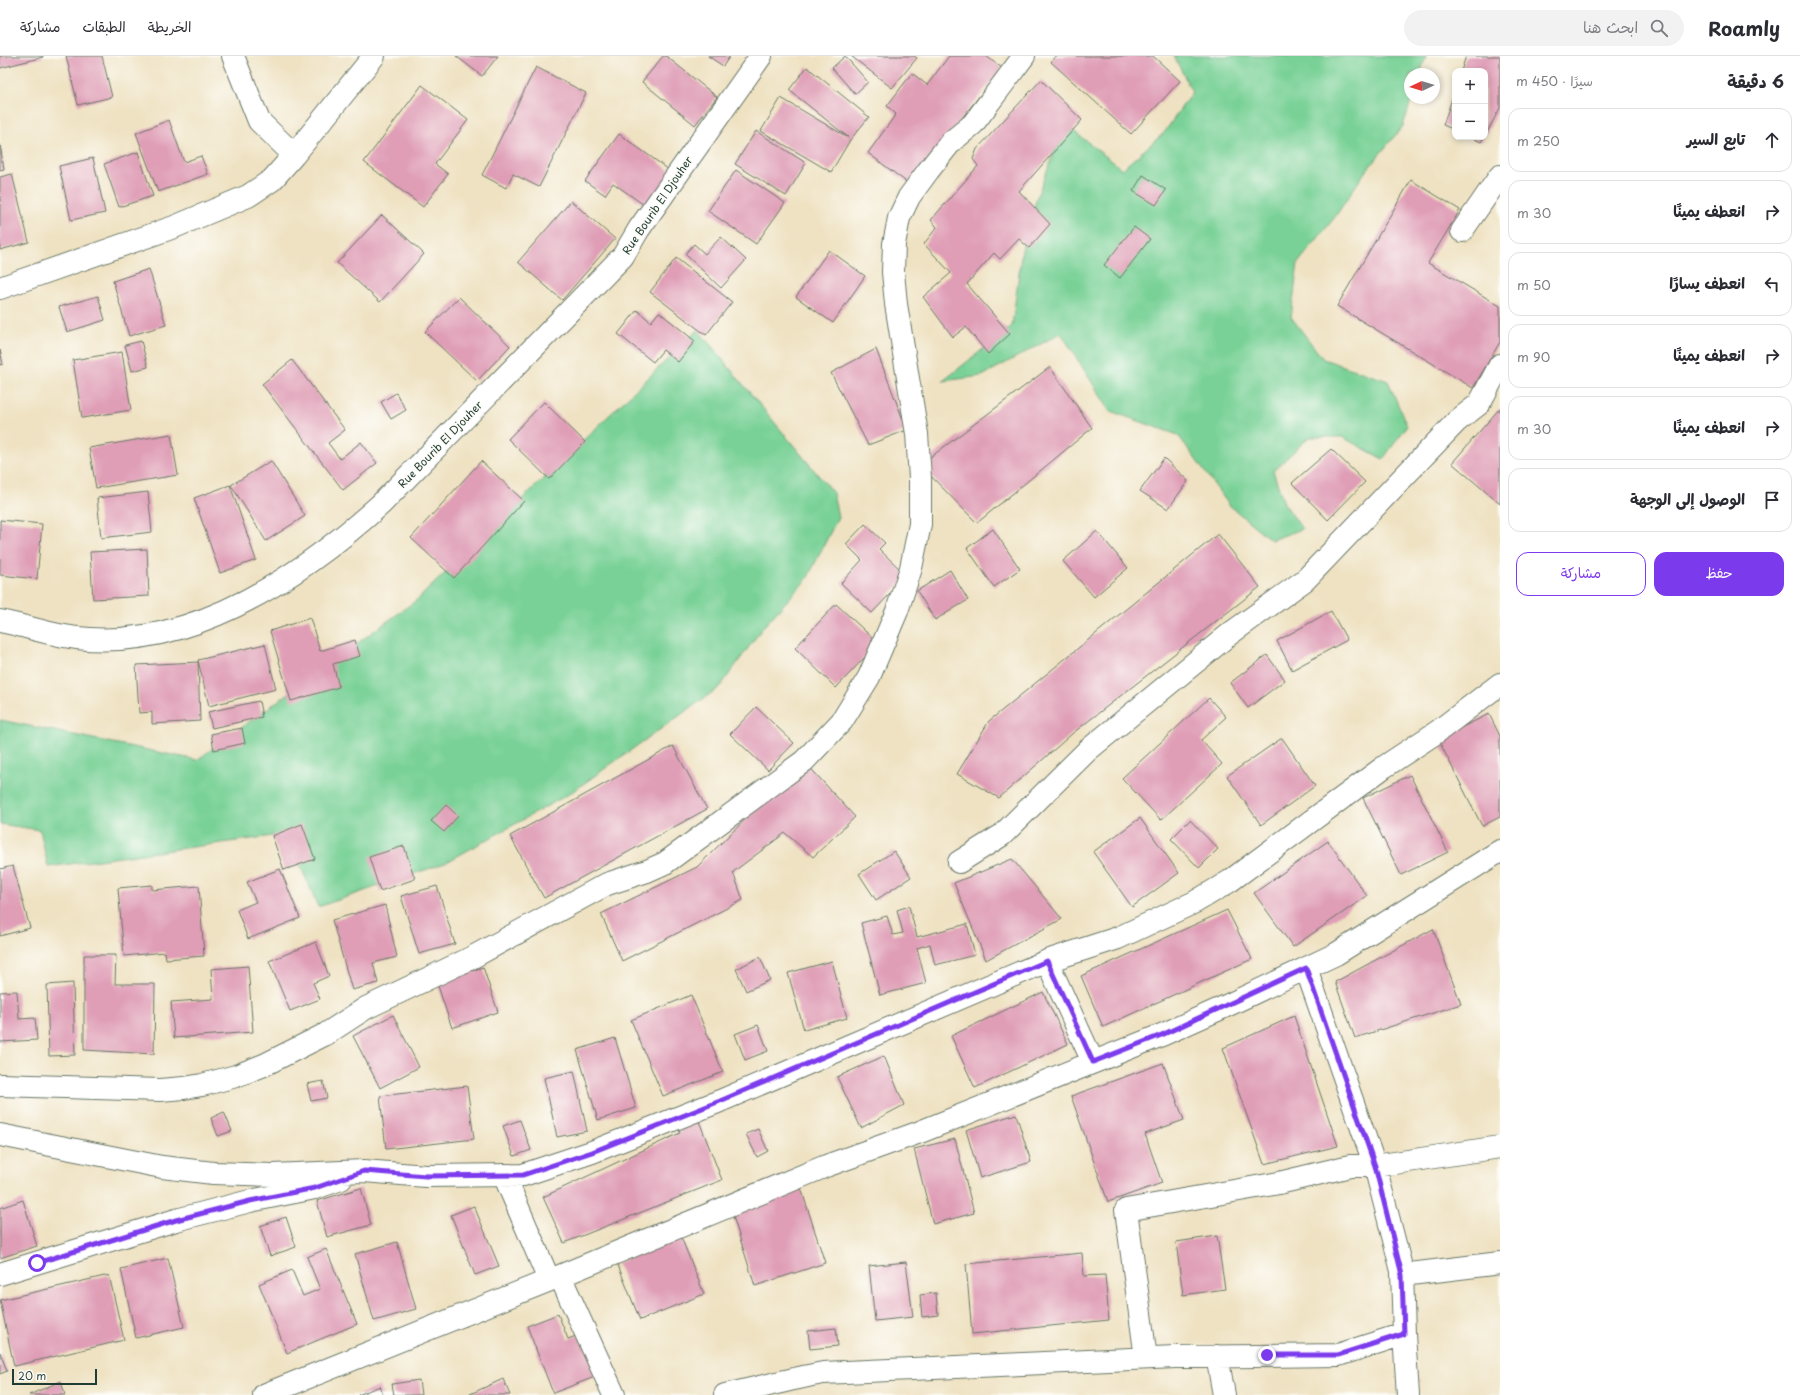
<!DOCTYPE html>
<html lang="ar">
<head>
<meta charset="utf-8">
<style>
  :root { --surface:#fff; --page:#f2f2f3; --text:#2b2b33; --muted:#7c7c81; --line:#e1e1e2; --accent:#7c3aed }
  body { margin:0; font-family:"Playpen Sans","Playpen Sans Arabic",sans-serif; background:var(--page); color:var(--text); direction:rtl }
  .controls { position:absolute; right:12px; top:12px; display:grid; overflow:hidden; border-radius:8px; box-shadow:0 2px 6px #0003 }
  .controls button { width:36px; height:36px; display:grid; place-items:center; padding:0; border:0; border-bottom:1px solid var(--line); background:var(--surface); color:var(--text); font:20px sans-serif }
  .compass { position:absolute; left:1404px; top:12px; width:36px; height:36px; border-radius:50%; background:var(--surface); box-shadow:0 2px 6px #0003; rotate:266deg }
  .scale { position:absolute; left:12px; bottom:10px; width:85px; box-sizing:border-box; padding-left:4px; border:2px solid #1f3d34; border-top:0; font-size:11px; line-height:14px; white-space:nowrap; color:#1f3d34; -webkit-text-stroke:3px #fdfcf7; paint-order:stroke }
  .stop { position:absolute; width:12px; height:12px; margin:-9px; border:3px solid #7c3aed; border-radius:50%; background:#fff }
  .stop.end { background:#7c3aed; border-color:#fff; box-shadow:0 1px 4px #0008 }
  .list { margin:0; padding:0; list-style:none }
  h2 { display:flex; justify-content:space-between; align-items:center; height:52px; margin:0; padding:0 16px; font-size:17px }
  h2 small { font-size:13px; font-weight:400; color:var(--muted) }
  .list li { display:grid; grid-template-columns:26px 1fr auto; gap:12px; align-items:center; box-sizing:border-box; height:64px; margin:0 8px 8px; padding:0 8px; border:1px solid var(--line); border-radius:12px }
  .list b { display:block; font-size:15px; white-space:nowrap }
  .list em { font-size:13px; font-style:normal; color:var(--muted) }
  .actions { display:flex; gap:8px; padding:12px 16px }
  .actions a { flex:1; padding:9px 0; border:1px solid var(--accent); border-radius:12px; text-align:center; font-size:14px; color:var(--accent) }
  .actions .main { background:var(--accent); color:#fff }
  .icon { flex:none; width:22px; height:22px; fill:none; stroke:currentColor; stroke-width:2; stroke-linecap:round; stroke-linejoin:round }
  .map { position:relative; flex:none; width:1500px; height:1339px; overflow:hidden; direction:ltr }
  header { display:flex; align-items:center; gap:24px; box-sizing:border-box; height:56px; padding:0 20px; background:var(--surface); border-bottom:1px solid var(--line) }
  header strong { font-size:19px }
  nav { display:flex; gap:22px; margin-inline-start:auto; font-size:14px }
  .search { width:280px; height:36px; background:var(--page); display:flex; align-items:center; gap:10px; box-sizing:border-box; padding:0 14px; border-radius:22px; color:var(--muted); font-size:15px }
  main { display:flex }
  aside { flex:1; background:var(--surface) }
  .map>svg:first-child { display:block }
  .green { fill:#79d197; stroke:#4c8766 }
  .building { fill:#df9db6 }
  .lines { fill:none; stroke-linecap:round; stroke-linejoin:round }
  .minor-casing { stroke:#687766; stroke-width:24 }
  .secondary-casing { stroke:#687766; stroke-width:24 }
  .minor { stroke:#fff; stroke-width:22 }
  .secondary { stroke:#fff; stroke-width:22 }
  .route { stroke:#7c3aed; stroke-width:5 }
  .labels { text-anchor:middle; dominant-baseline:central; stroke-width:3; stroke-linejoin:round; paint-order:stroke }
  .street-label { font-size:11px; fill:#1f3d34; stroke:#fdfcf7 }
</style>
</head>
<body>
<header>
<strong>Roamly</strong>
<div class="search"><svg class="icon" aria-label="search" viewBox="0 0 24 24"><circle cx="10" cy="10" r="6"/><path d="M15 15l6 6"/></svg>ابحث هنا</div>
<nav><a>الخريطة</a><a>الطبقات</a><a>مشاركة</a></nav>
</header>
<main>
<aside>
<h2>6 دقيقة<small>سيرًا · 450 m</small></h2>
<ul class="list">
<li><svg class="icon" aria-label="ahead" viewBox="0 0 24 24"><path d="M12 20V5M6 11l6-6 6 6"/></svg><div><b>تابع السير</b></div><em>250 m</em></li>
<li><svg class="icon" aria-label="right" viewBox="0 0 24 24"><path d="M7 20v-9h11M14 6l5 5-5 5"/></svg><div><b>انعطف يمينًا</b></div><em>30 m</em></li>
<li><svg class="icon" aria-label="left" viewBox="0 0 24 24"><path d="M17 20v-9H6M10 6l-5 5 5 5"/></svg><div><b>انعطف يسارًا</b></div><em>50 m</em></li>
<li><svg class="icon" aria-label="right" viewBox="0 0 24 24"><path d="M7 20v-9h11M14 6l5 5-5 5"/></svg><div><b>انعطف يمينًا</b></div><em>90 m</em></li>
<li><svg class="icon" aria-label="right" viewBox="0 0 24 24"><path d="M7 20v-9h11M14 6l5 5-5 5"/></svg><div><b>انعطف يمينًا</b></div><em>30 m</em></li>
<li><svg class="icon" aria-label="arrive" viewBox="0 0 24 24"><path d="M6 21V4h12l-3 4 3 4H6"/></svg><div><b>الوصول إلى الوجهة</b></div></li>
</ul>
<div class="actions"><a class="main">حفظ</a><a>مشاركة</a></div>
</aside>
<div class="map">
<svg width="1500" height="1339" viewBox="0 0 1500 1339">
  <rect width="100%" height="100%" fill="#fdfcf7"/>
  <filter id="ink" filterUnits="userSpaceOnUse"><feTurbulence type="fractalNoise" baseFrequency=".025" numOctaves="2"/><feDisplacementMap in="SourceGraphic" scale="8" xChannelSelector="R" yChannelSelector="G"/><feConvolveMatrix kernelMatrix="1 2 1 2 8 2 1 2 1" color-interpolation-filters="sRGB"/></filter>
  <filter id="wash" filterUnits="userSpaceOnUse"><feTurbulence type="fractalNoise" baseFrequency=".012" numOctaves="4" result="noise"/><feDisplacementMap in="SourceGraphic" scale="16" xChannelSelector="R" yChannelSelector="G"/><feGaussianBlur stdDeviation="0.9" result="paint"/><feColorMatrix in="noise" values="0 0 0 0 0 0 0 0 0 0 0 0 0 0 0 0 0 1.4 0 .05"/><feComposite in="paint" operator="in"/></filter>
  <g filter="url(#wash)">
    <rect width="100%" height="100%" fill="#efe2c2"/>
    <path class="green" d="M1174,0H1426L1420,18H1410V42H1412L1403,70L1365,116L1335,161L1298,207L1291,261L1323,303L1388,325L1407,370L1383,403L1342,381H1309L1273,415L1284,447L1302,473L1271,484L1229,449L1178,379L1110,355L1061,277L982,320L943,325L1012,270L1022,194L1037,141L1055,94L1071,73L1122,113L1164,77L1192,36Z
      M698,274L833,437L838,461L807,523L764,570L720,631L569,738L445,807L318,851L287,778L48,811L40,774L0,768V664L197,704L418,543Z"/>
    <g id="blocks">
      <path class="building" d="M0,0H43V1L0,12Z
        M66,0H102L112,41L78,49Z
        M456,0H498L482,20Z
        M663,0H666L717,41L695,69L642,26Z
        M708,0H730L723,10Z
        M845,0L868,26L855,38L832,12Z
        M851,0H914L917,2L892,32Z
        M949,0H986L1002,12L909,128L868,97L896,58L887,50L912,17L927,29Z
        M1055,0H1153L1180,25L1131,78L1051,6Z
        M1466,0H1500V52L1485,80V15H1461Z
        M536,11L586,37L539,131L513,118L506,132L482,119Z
        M807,11L869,61L850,84L831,116L761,75L781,42L849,82L789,34Z
        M1041,24L1082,64L1019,135L1050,168L1029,192L1019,183L1000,203L994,197L967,228L1010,278L988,298L966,271L953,281L923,241L951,217L924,188L937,171L931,164L978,110L973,103L977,93Z
        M422,29L468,64L435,108L448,118L423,151L364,106Z
        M1455,34V74L1443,69Z
        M169,64L184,106L201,100L208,118L158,136L136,77Z
        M756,75L806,107L786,140L735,108Z
        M619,78L672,116L647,151L613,127L605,139L585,125Z
        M1470,81H1484L1481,86Z
        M0,88L4,113L0,114Z
        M138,96L153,140L119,151L104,108Z
        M93,102L105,157L71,164L59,110Z
        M736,114L785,147L756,188L708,155Z
        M12,118L29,186L0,194V121Z
        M1143,119L1166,134L1156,149L1133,135Z
        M1411,124L1460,154L1428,207L1500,250V286L1473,332L1337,250Z
        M571,145L615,183L562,244L518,206Z
        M382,159L424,198L380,246L337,207Z
        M1134,171L1150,183L1120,222L1104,209Z
        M721,181L746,204L721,232L685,198L694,188L705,198Z
        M829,194L865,220L833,267L796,241Z
        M676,202L732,246L706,279L650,236Z
        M149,213L166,269L129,280L113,225Z
        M98,240L105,264L67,276L59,251Z
        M459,241L510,290L477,325L425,276Z
        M637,254L651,266L659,256L695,285L678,306L663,294L653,306L618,278Z
        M141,285L148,311L132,315L125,289Z
        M876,293L907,374L868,389L831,317Z
        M0,294L3,308L0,309Z
        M122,296L131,354L82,362L73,304Z
        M292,304L345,374L328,387L340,403L361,386L377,407L343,434L262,328Z
        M1050,311L1092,372L977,467L920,409Z
        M396,337L406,354L391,363L381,346Z
        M544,346L585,386L549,423L508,383Z
        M1500,352V448L1452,407Z
        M171,378L178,419L96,432L89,392Z
        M1331,393L1365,426L1328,464L1292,427Z
        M1164,402L1188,425L1168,453L1140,435Z
        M271,405L305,460L266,485L231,429Z
        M481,405L524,445L454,522L411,482Z
        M230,429L256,504L220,517L194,442Z
        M148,436L152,476L101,482L97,442Z
        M0,464L42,468L37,523L0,519Z
        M865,468L885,487L879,493L907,520L872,557L841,527L862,504L846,488Z
        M993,473L1020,513L994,531L967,492Z
        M1097,475L1128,512L1094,541L1063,505Z
        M1218,478L1260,531L1073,677L999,742L957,718L989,665Z
        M147,493L149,540L93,543L90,496Z
        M950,514L968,544L935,564L917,535Z
        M836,548L878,587L836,632L795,592Z
        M1331,555L1347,584L1292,614L1277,585Z
        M310,562L320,595L355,584L360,600L333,608L339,631L291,645L270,575Z
        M265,588L276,633L209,650L198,604Z
        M1267,599L1285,624L1248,652L1230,627Z
        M198,606L200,665L152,668V656L139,657L136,609Z
        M1209,642L1226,661L1201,684L1222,708L1161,764L1122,722Z
        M259,645L262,661L212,672L208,656Z
        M756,651L794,687L768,714L730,678Z
        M1489,658L1500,680V761L1482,770L1438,683Z
        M242,672L245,687L214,694L211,678Z
        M1282,682L1315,730L1261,769L1227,720Z
        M673,690L707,753L544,842L510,780Z
        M804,705L855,761L813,801L785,777L733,816L743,844L622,905L601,858L697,811Z
        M1410,719L1448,796L1401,819L1363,742Z
        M446,749L458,760L444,776L431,765Z
        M1140,762L1179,817L1132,851L1093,796Z
        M1190,764L1218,793L1199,812L1171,783Z
        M302,768L315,803L284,814L272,780Z
        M1328,785L1367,840L1293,891L1254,837Z
        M404,790L415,823L380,835L369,801Z
        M894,795L911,821L876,844L859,818Z
        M1012,803L1062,863L986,904L954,827Z
        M13,810L30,872L0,880V813Z
        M280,813L300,862L248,883L237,854L256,846L247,826Z
        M152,829V834L199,830L204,900L166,903L165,896L124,900L118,832Z
        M437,830L455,888L419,898L401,840Z
        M385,849L397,901L373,907L378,927L352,934L332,864Z
        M909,850L917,881L967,868L975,899L935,909L930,888L917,892L926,927L880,939L861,867L887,860L893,879L903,877L897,854Z
        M1227,854L1252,903L1103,971L1081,920Z
        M1433,873L1461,948L1355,982L1335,926Z
        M316,886L329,920L313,927L320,943L290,955L269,905Z
        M84,899H116L115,928H155L154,998L84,994Z
        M760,901L770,924L746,935L736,913Z
        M832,905L847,962L804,974L788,917Z
        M248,910L253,976L174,982L171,946L213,943L211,913Z
        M483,911L498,956L452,972L437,927Z
        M73,927L75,999L49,1000L47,929Z
        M17,935L19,963L35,962L37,984L0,986V936Z
        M1043,936L1068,988L975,1032L951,980Z
        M691,939L723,1016L663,1040L631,964Z
        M393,959L419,1011L380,1032L353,980Z
        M1294,960L1338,1090L1264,1108L1223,992Z
        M758,969L768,995L745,1004L735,978Z
        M615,982L636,1052L598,1064L577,994Z
        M884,1000L904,1049L861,1072L837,1021Z
        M1163,1007L1184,1064L1145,1078L1162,1127L1108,1146L1071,1040Z
        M574,1015L587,1075L557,1081L544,1022Z
        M323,1025L327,1042L311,1045L307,1028Z
        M467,1030L474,1083L386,1093L380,1040Z
        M224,1056L232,1075L218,1080L211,1062Z
        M1016,1058L1031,1106L980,1122L966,1074Z
        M520,1064L531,1094L514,1100L503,1070Z
        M699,1065L722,1124L564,1187L543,1141L680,1077L679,1073Z
        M758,1073L768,1095L757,1101L746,1078Z
        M955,1083L974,1157L933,1168L914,1093Z
        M361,1132L371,1169L327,1181L317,1145Z
        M801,1132L825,1207L755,1230L731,1154Z
        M23,1144L37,1190L0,1202V1152Z
        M474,1150L499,1210L475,1219L451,1159Z
        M286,1161L296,1191L270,1200L260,1170Z
        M1217,1180L1225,1233L1183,1239L1176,1186Z
        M681,1181L704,1238L640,1264L617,1207Z
        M397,1186L416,1253L374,1265L355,1198Z
        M326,1193L357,1268L287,1297L259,1228L292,1214L303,1240L320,1233L307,1201Z
        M1082,1197L1084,1220L1105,1219L1109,1264L972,1278L966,1208Z
        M168,1202L184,1271L136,1282L121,1213Z
        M906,1206L913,1261L875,1265L869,1210Z
        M109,1219L124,1284L14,1310L0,1244Z
        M936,1237L938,1259L922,1261L920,1239Z
        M558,1258L568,1283L584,1277L600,1319L553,1337L527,1270Z
        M836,1272L838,1290L810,1293L808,1275Z
        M0,1296L7,1315L0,1318Z
        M503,1323L510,1339H468Z
        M419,1324L421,1339H394L392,1328Z
        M61,1325L65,1339H29Z
        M380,1330L383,1339H358Z"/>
    </g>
  </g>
  <g filter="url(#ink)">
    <use href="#blocks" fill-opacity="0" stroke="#687766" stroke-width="1"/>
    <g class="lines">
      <defs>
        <path id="minor" d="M233,0L259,65L294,99
          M1462,175L1500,120
          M0,232L174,171L248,140L272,124L294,99L374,0
          M959,806L1002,779L1088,694L1231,577L1305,524L1457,365L1479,348L1500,309
          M1047,905L1093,1006
          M1306,912L1375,1110L1402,1215L1404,1278L1408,1339
          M0,1029L160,1034L184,1032L202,1029L236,1020L264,1009L326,978L366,952L471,902L607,828L647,815L665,807L804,705L842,665L869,621L897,555L911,512L920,468V422L917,378L896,248L893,216L894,188L899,162L909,141L928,115L951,86L973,68L1024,0
          M0,1079L162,1111L213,1117L273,1119L364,1115L426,1120L523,1119L592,1096L720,1045L1047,905L1118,882L1195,846L1230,825L1384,711L1437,676L1500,628
          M504,1119L549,1224
          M0,1218L176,1164L250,1145L315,1132L341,1123
          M1402,1219L1500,1207
          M560,1220L614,1339
          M1217,1300L1224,1339
          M1146,1302L1126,1154L1279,1127L1350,1110H1375L1500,1091
          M264,1339L560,1220L826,1110L920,1076L1164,978L1224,951L1336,898L1500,795
          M725,1339C758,1332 790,1323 823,1317L1175,1301L1338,1299L1404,1278"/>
        <path id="secondary" d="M0,565C26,570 51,579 77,582C191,595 300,521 381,448L623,200L639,173L761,0"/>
      </defs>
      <use href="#minor" class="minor-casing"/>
      <use href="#secondary" class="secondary-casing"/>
      <use href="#minor" class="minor"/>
      <use href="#secondary" class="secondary"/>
    </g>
  </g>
  <g class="lines" filter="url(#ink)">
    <path class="route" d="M37,1207L176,1164L250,1145L315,1132L364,1115L426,1120L523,1119L592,1096L720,1045L1047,905L1093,1006L1164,978L1306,912L1375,1110L1402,1219L1404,1278L1338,1299H1267"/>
  </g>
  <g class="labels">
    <g class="street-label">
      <text transform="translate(657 149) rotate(-56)">Rue Bourib El Djouher</text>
      <text transform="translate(440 388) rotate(-46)">Rue Bourib El Djouher</text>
    </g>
  </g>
</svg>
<div class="controls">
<button>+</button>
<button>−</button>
</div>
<svg class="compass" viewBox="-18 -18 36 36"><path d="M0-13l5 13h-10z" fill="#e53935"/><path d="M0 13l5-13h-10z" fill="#7c7c81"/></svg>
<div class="scale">20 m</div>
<div class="stop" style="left:37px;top:1207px"></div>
<div class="stop end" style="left:1267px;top:1299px"></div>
</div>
</main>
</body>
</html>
